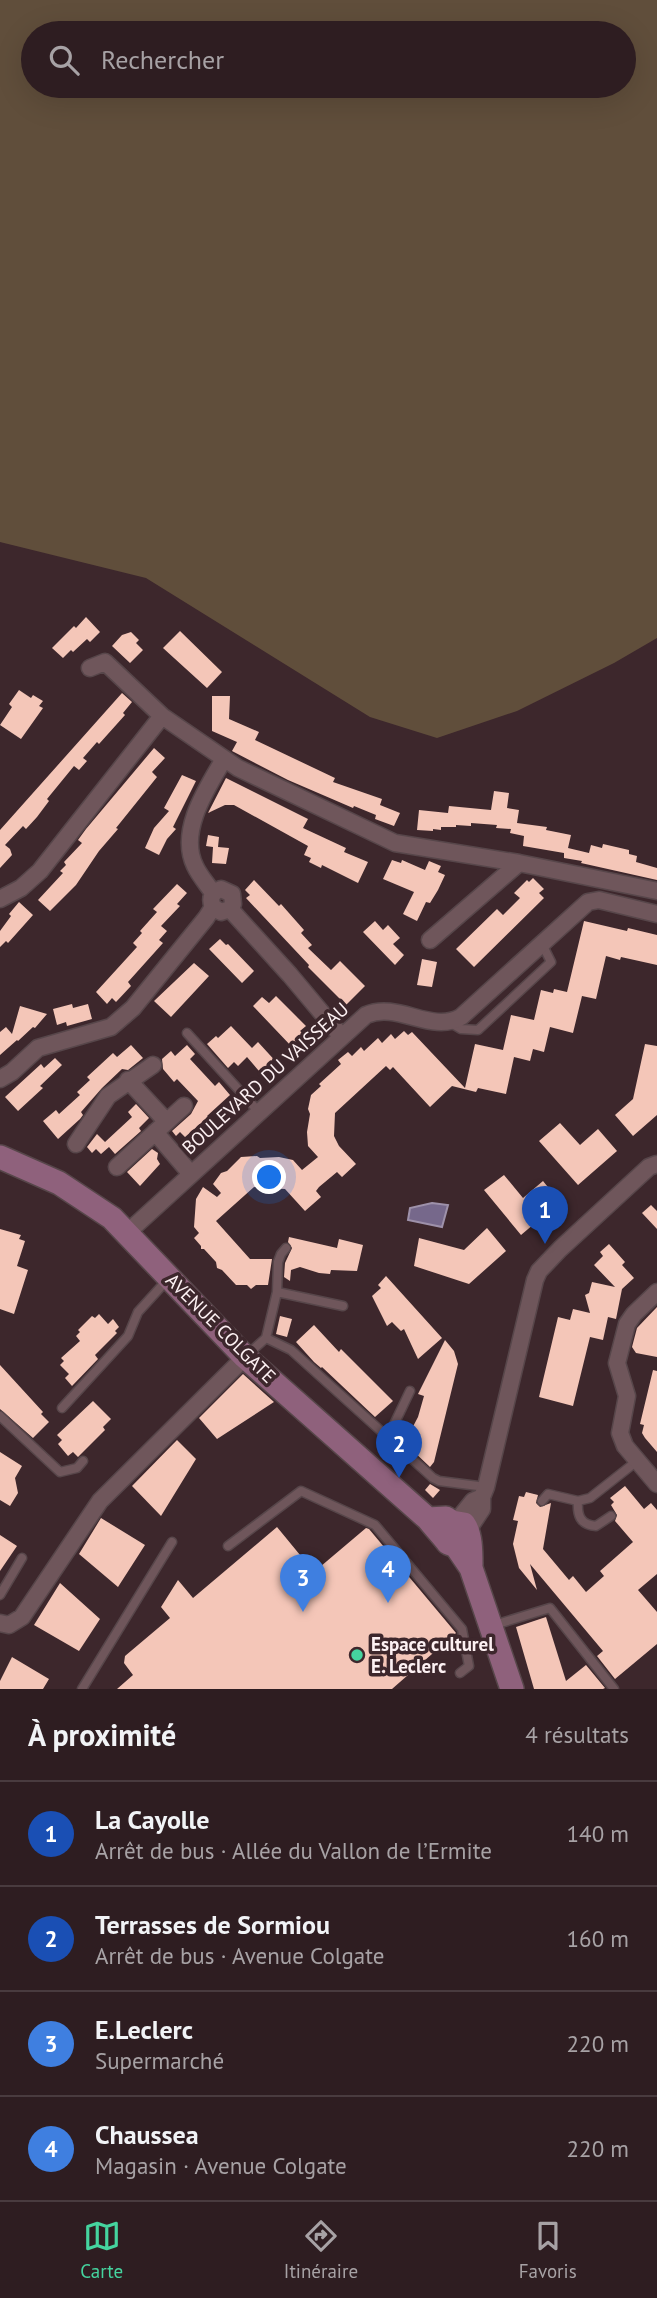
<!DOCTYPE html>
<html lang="fr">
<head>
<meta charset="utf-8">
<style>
  :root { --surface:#2e1d21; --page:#3a2a2e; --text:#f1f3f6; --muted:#a7a2a5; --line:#493b3f; --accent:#45d49f }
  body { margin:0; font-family:"PT Sans",sans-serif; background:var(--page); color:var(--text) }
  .you { position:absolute; left:270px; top:1178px; width:24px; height:24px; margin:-18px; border:5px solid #fff; border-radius:50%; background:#1a73e8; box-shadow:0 0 0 10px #1a73e833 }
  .badge { display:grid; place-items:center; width:46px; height:46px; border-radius:50%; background:var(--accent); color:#fff; font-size:23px; font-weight:700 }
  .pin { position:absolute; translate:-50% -58px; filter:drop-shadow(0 2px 4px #0008) }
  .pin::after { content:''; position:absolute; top:37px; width:24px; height:21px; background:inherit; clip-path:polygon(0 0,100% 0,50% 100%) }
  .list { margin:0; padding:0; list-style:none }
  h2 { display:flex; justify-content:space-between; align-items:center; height:91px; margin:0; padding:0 28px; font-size:30px }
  h2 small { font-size:23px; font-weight:400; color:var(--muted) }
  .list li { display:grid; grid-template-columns:46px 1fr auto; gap:21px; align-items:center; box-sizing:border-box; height:105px; padding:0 28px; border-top:2px solid var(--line) }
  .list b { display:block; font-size:26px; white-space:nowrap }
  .list p { margin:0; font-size:23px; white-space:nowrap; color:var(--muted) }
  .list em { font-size:23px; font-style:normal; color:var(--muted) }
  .icon { flex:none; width:38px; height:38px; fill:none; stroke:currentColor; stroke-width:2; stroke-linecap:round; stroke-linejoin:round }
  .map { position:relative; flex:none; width:657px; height:1689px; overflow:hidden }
  .search { position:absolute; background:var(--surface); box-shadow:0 7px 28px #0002; left:21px; right:21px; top:21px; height:77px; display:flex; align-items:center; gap:18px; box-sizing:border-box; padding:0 24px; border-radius:38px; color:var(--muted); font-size:26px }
  .sheet { height:511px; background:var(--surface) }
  nav { display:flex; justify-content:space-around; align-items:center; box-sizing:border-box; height:98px; border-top:2px solid var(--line); background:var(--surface); font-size:19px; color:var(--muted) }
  nav a { display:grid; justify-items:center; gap:4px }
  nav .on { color:var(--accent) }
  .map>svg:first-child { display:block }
  .green { fill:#604e3b; fill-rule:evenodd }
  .water { fill:#76688b; stroke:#9e91aa; stroke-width:2 }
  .building { fill:#f4c6b8 }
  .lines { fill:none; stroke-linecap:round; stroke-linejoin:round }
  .lane-casing { stroke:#57464a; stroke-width:11 }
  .street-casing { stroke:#57464a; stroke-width:19 }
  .secondary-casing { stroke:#57464a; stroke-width:26 }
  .lane { stroke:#6f565b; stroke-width:8 }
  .street { stroke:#6f565b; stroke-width:16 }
  .secondary { stroke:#8f617c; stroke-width:23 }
  .poi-dot { fill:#45d49f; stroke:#3d272c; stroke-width:2.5 }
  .labels { text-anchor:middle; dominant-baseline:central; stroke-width:7; stroke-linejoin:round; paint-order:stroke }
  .street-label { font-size:19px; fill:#fdf1f3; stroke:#3d272c }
  .poi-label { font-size:19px; font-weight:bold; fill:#fdf1f3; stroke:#3d272c; text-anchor:start }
</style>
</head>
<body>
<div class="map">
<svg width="657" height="1689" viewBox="0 0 657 1689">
  <rect width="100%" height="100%" fill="#3d272c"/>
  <path class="green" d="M0,0H657V638L614,663L517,711L437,738L370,717L146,578L0,542ZM33,33H624V86H33Z"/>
  <path class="water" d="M432,1203L448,1205L442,1227L408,1220L410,1208Z"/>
  <path class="building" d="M86,617L100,632L90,642L87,639L73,652L71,650L63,658L52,648L74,626L76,628Z
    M180,631L222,672L207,688L163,648Z
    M131,632L139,640L136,643L143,650L130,663L112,646L122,635Z
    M19,690L31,698L33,695L43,701L39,706L43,708L21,739L0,725L12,707L9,704Z
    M122,693L132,702L123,713L125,715L99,744L97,742L83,758L87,761L79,770L74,766L47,799L49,801L37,817L26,829L23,826L5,845L10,849L12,855L0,868V830Z
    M212,696H230L229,719L259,732L255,740L335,778L333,782L382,799L380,805L400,813L394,826L375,819L376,815L354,806L353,808L288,780L232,751L237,742L212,731Z
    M154,748L165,758L152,772L157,777L116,828L118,829L99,851L76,885L50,911L38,900L63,873L60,871L66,865L64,862L82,843L78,840L86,829Z
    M182,775L196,781L173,827L176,829L167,839L159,855L145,848L154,828L169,811L164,808Z
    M226,778L308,819L303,828L346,848L344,852L368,862L358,883L322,865L321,868L309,862L311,858L304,855L308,846L234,805H225L208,813Z
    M494,791L509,793L507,808L519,810L517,823L547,827L546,830L571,835L568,848L589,853L591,845L602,848L603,844L629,850V854L637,856L636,862L657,868V880L581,863L582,861L564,858V853L523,846L524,836L510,833L511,829L496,828L497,825L471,823V826L456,825V827H441V830L433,829V831L417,830L419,810L448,813L449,806L491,810Z
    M208,835L219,837L218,847L229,848L226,864L212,863L213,847L206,846Z
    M392,860L401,863L402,860L425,870L429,861L441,866L438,872L445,875L438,890L430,903L426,902L417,921L403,914L414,892L383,879Z
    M533,878L544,889L539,893L544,898L474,967L456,949L497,909L503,915L520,898L514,893L527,880L529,882Z
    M254,880L279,906L281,904L304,930L301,933L312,945L308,948L331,970L340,961L365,986L346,1005L308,967L309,965L246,898L250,895L245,890Z
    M177,884L187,893L177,904L180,906L161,926L167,931L159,940L163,943L128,982L131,986L116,1002L112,998L107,1004L96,992L137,947L133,943L142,933L140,931L157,912L153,909Z
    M19,902L33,915L8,943L6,941L0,947V931L11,916L9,914Z
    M375,921L383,930L388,925L400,938L393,944L404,955L395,965L363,932Z
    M584,921L627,931L628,928L657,935V965L621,957L620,960L606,956L596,999L582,996L573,1033L550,1027L544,1052L533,1049L530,1061L514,1057L506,1094L478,1088L476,1092L452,1086L430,1107L393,1067L390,1070L386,1066L335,1113L334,1136L339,1146L356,1164L342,1177L337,1172L319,1187L316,1191L321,1197L305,1211L285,1189L254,1187L216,1221L250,1259H272L268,1285H256L251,1289L247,1285H236L222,1270L217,1268L216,1262L204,1249H201V1246L194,1238L199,1233L194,1227L196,1199L203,1187L217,1197L221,1193L213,1184L221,1173L227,1171L241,1157L257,1156L260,1158L279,1157L293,1160L302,1170L318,1157L308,1146L307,1132L310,1114L308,1109L311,1095L321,1086L319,1084L341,1064L338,1060L348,1052L352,1056L361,1047L364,1051L378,1038L382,1043L391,1034L395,1039L404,1031L408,1035L412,1032L465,1088L475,1044L503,1050L511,1015L534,1020L541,990L553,993L554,989L567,992Z
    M220,939L226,945L228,944L254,971L242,983L209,949Z
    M422,959L437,962L432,987L417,985Z
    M194,963L209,976L171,1017L154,1001Z
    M276,996L306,1026L300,1031L306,1036L293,1048L253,1006L262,997L269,1003Z
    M72,1004L73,1008L88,1004L92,1019L67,1026L66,1022L57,1025L53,1009Z
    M20,1006L47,1014L35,1028L33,1027L18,1041L17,1040L0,1055V1032L6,1027L12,1034Z
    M231,1026L252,1048L258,1042L279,1065L265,1078L247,1057L238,1066L234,1062L228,1068L207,1044L216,1036L218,1038Z
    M645,1044L657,1046V1115L633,1136L615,1115L633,1099Z
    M131,1045L143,1058L128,1070L122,1069L102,1088L81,1112L83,1115L80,1119L58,1139L43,1121L56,1110L59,1114L80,1095L77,1092L90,1080L87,1077L113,1053L117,1057Z
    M187,1045L195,1054L190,1059L215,1086L219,1082L230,1095L207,1116L208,1117L185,1137L180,1132L176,1136L172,1131L191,1114L198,1101L177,1079L174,1082L163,1069L162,1059L171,1051L175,1056Z
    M55,1058L62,1065L40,1086L43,1088L18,1111L5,1097L41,1064L44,1068Z
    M136,1104L149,1118L139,1128L141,1131L115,1154L109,1147L101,1154L96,1149L92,1153L87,1147L97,1134L105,1142L132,1117L128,1112Z
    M560,1123L580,1145L598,1129L617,1151L578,1185L539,1141Z
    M152,1149L158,1153L157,1159L160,1164L140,1186L127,1172Z
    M504,1175L523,1198L543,1181L560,1202L521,1235L484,1190Z
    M651,1205L657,1211V1229L642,1213Z
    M487,1228L506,1251L469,1284L414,1266L419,1238L464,1250Z
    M0,1229L21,1235L19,1239L25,1241L17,1266L28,1270L14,1314L0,1309Z
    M289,1237L337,1248L339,1239L363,1245L357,1271L331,1270L330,1274L319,1273L300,1267L291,1270L290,1281L284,1277L285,1263L292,1248L288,1242Z
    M609,1244L625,1262L622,1265L634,1278L622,1289L616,1319L608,1317L603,1340L590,1337L573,1406L539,1397L558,1317L570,1320L573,1309L590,1313L585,1295L589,1293L592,1282L615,1287L594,1265L603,1256L600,1252Z
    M386,1276L442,1338L418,1359L404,1329L401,1331L392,1322L387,1326L372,1296L381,1288L378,1285Z
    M657,1307V1357L636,1353L632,1347L637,1328Z
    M99,1314L108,1324L113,1319L119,1327L115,1331L117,1333L95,1355L98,1359L72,1386L65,1378L69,1374L60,1365L64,1361L61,1358L80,1341L76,1336L80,1332L78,1330L92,1316L95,1318Z
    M280,1316L292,1319L287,1337L276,1334Z
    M314,1325L339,1352L341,1349L393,1401L375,1417L322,1367L321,1368L314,1362L296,1342Z
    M445,1340L454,1351L458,1364L434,1462L430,1467L412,1450L414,1439L407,1438L418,1417L424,1396L418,1394Z
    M0,1365L43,1412L41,1414L49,1422L33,1438L0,1409Z
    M653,1370L657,1371V1452L645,1438L642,1433L644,1425L640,1424Z
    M243,1374L274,1402L217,1439L199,1418Z
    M93,1401L111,1419L103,1427L105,1430L78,1457L73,1452L68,1456L58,1444L62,1440L57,1435Z
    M177,1440L196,1459L161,1516L132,1486Z
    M0,1452L22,1466L15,1478L18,1493L10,1506L0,1500Z
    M430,1484L440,1490L433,1498L425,1490Z
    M625,1486L644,1509L651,1503L657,1510V1574L638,1590L657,1612V1644L615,1679L597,1656L603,1651L530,1564L537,1590L519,1568L513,1544L518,1521L513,1520L519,1496L524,1497L526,1492L538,1495L536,1503L540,1507L551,1503L543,1549L569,1580L573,1576L586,1592L604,1576L600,1571L633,1542L615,1521L617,1515L611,1505L614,1502L610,1498Z
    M101,1518L145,1545L118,1587L79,1554Z
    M277,1527L314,1572L366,1528L369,1529L456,1633L392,1689H117L133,1675L124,1663L125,1656L170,1618L161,1607L178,1580L193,1598Z
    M0,1535L17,1546L0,1571Z
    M60,1583L100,1619L79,1651L34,1625Z
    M546,1617L566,1681L586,1665L605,1688L603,1689H534L516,1627Z
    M12,1657L49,1679L43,1689H0V1681Z"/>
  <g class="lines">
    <defs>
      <path id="lane" d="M451,1023L461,1029L478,1030L551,962L542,944
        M187,1033L259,1112
        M277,1292L343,1306
        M266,1338L291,1350L433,1478L439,1481L486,1487
        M247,1355L266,1338L277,1292L278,1262L281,1254L286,1248
        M62,1408L128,1336L138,1312L168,1279
        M0,1416L60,1472L77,1468L83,1461
        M388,1437L410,1391
        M542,1501L548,1494L578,1501L590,1498L637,1461
        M578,1501C577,1515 580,1525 596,1526L611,1516
        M228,1546L301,1491L375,1525L462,1629L469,1666L460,1673
        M0,1595L22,1558
        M491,1626L550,1608L614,1689
        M82,1689L172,1542"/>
      <path id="street" d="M90,668L105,662L162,716L238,768L395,843L519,863L657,891
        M213,893C207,884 199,875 195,866C178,831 207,788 224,759
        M0,899L21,888L40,871L162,716
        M230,909L290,975L342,1037
        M430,940L519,863
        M0,1079L12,1072L38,1048L111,1027L133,1008L206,918L213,907C209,898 212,892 221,889L232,894L233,904L230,909L221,912L213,907
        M128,1080L166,1121
        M155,1132L191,1174
        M76,1144L108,1096L153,1065
        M117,1167L184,1106
        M127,1233L366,1015C398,1001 431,1034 461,1017L588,902L599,900L657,914
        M657,1292L634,1314L627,1324L617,1363L627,1396L620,1433L625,1446L657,1484
        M457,1521L473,1501L482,1497
        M468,1530L482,1509V1497L486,1487L535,1280L539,1271L560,1249L649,1167L657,1164
        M0,1623L9,1625L22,1617L100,1501L245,1357"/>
      <path id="secondary" d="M0,1157L59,1183L112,1218L245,1357L428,1519C435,1528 442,1535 448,1543L456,1546L471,1568L512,1689
        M428,1519L446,1518L452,1522L464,1524C471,1534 471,1552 471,1565"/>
    </defs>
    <use href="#lane" class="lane-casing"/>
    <use href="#street" class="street-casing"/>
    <use href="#secondary" class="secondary-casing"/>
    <use href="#lane" class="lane"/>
    <use href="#street" class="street"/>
    <use href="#secondary" class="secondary"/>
  </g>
  <circle class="poi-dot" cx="357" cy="1655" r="7"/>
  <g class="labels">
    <g class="street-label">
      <text transform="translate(265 1078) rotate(-42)">BOULEVARD DU VAISSEAU</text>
      <text transform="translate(221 1328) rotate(45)">AVENUE COLGATE</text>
    </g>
    <g class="poi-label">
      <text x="371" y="1644">Espace culturel<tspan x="371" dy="22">E. Leclerc</tspan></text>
    </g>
  </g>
</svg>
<div class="you"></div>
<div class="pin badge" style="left:545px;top:1244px;background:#1a4fb4">1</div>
<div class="pin badge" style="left:399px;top:1478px;background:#1a4fb4">2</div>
<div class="pin badge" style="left:303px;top:1612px;background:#3f7fe0">3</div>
<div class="pin badge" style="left:388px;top:1603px;background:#3f7fe0">4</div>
<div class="search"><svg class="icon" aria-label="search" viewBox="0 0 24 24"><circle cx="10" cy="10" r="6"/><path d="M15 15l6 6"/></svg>Rechercher</div>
</div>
<section class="sheet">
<h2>À proximité<small>4 résultats</small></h2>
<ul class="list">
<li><span class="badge" style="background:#1a4fb4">1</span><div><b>La Cayolle</b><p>Arrêt de bus · Allée du Vallon de l’Ermite</p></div><em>140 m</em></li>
<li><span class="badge" style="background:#1a4fb4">2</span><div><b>Terrasses de Sormiou</b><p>Arrêt de bus · Avenue Colgate</p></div><em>160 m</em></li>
<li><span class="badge" style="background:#3f7fe0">3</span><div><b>E.Leclerc</b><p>Supermarché</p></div><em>220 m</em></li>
<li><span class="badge" style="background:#3f7fe0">4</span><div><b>Chaussea</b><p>Magasin · Avenue Colgate</p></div><em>220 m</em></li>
</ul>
</section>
<nav>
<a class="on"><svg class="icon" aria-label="map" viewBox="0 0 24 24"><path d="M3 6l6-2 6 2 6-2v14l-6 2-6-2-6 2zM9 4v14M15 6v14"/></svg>Carte</a>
<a><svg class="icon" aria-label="directions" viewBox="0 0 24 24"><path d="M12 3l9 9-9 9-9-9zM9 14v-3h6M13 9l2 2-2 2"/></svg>Itinéraire</a>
<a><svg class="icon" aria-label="saved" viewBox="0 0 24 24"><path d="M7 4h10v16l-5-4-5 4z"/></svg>Favoris</a>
</nav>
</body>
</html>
